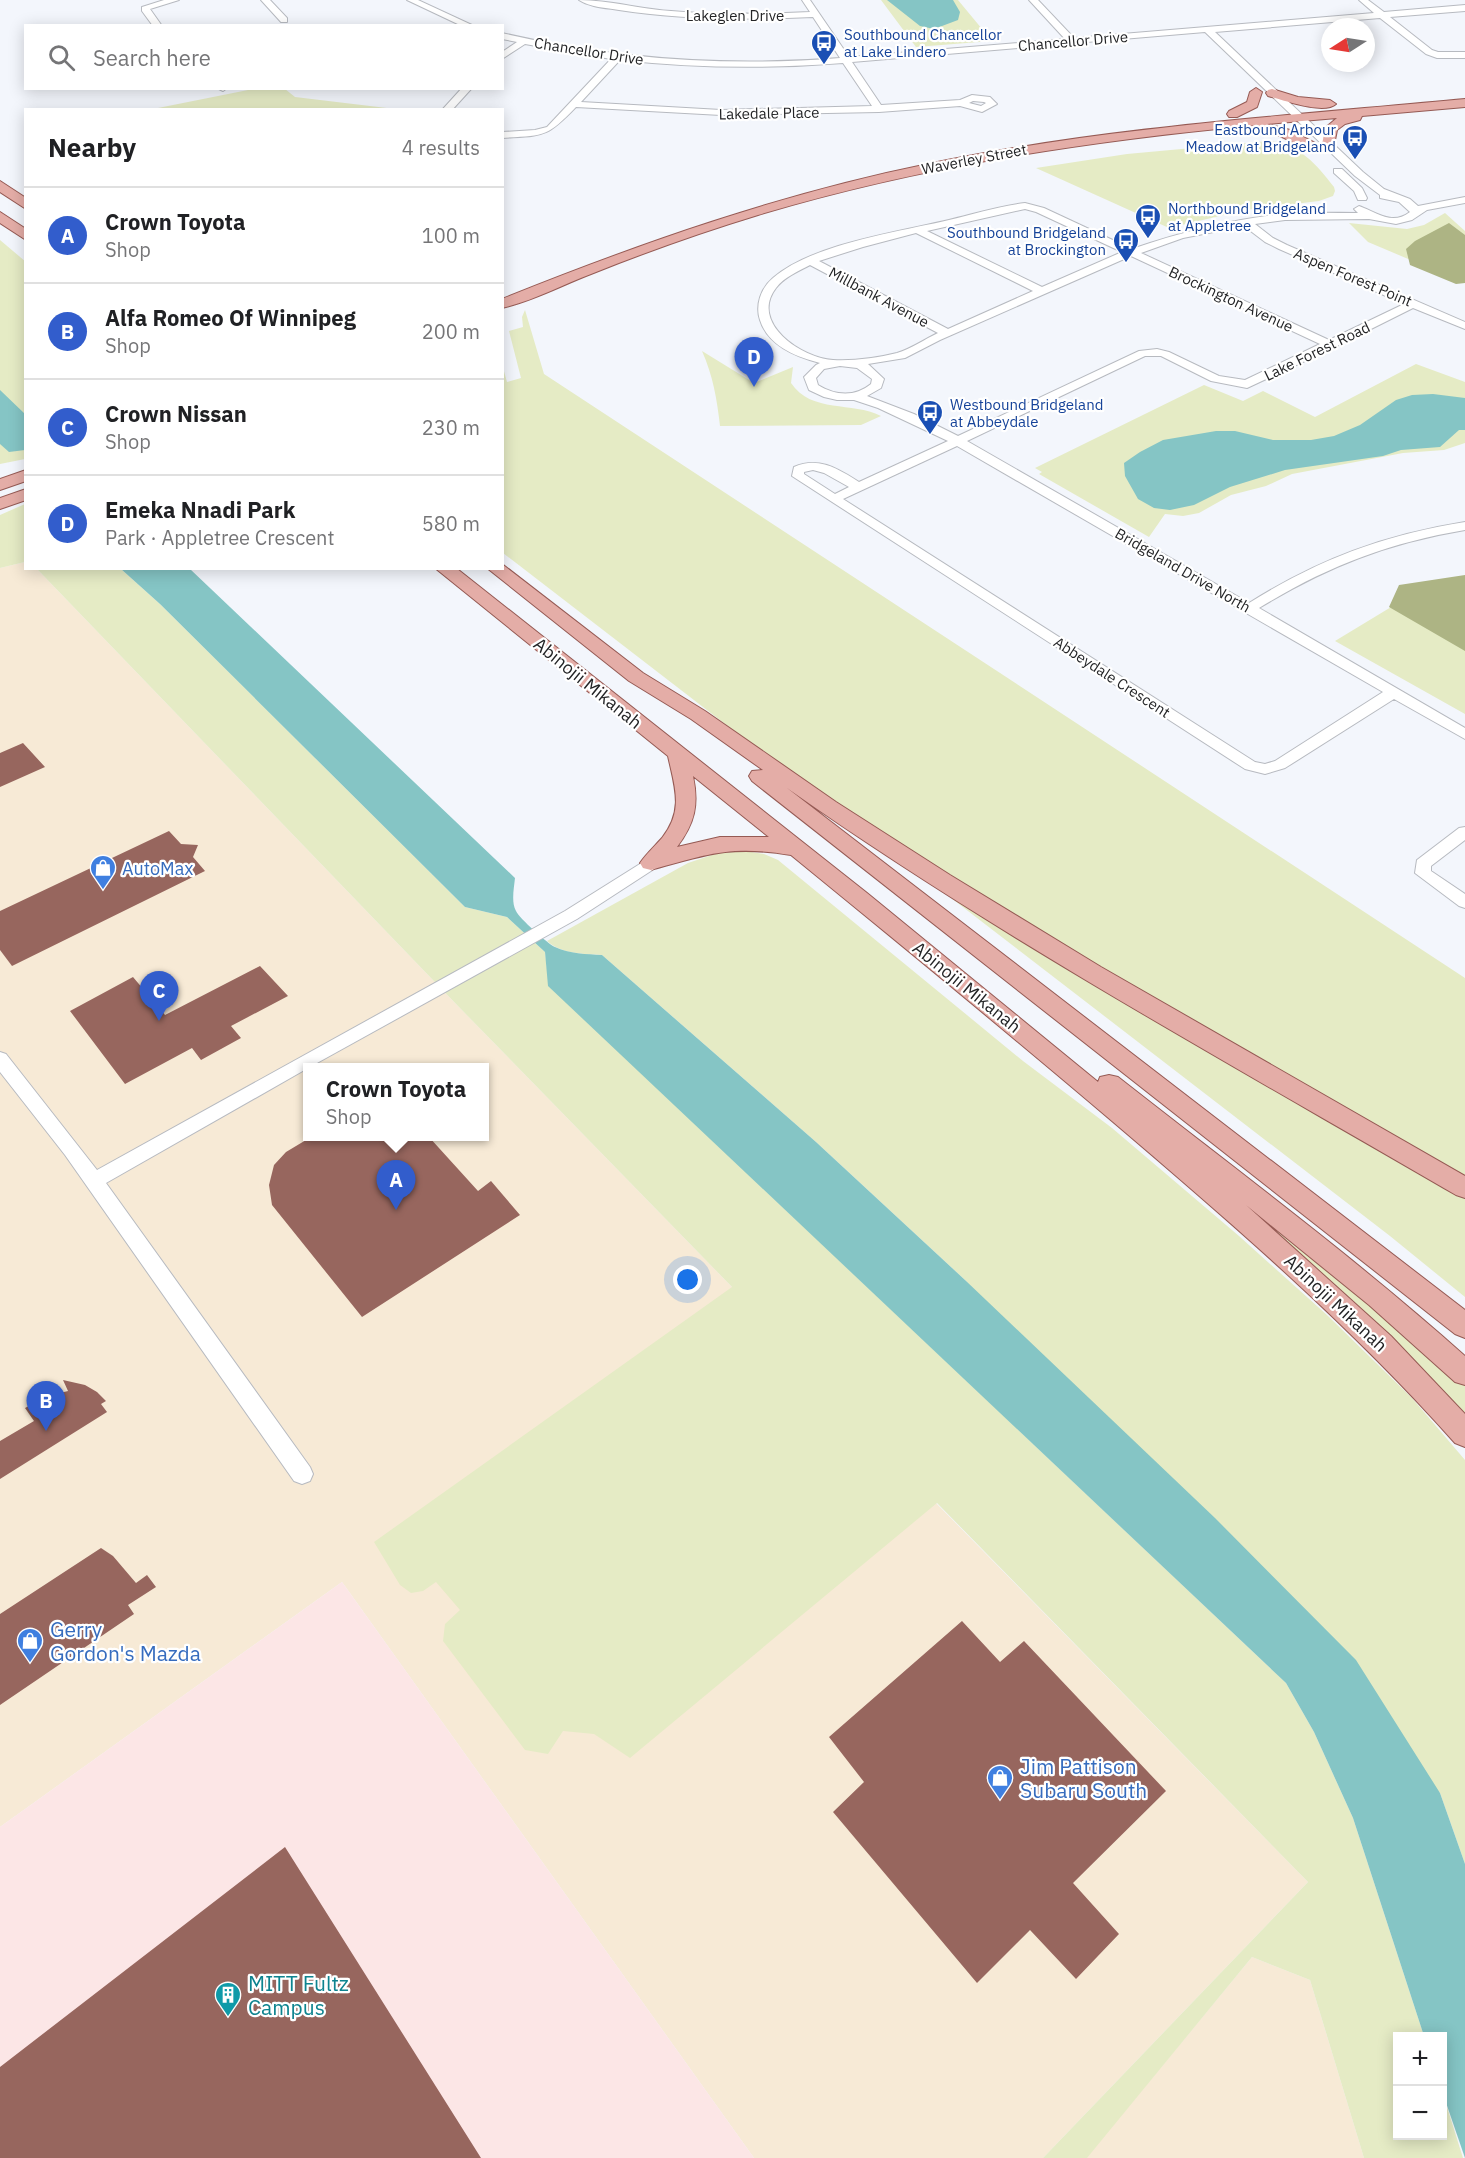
<!DOCTYPE html>
<html lang="en">
<head>
<meta charset="utf-8">
<style>
  :root { --surface:#fff; --page:#f2f2f2; --text:#202124; --muted:#757577; --line:#e0e0e0; --accent:#325dcc }
  body { margin:0; font-family:"IBM Plex Sans",sans-serif; background:var(--page); color:var(--text) }
  .controls { position:absolute; right:18px; bottom:18px; display:grid; overflow:hidden; border-radius:0px; box-shadow:0 3px 15px #0003 }
  .controls button { width:54px; height:54px; display:grid; place-items:center; padding:0; border:0; border-bottom:2px solid var(--line); background:var(--surface); color:var(--text); font:30px sans-serif }
  .compass { position:absolute; left:1321px; top:18px; width:54px; height:54px; border-radius:50%; background:var(--surface); box-shadow:0 3px 15px #0003; rotate:258deg }
  .you { position:absolute; left:688px; top:1280px; width:21px; height:21px; margin:-15px; border:4px solid #fff; border-radius:50%; background:#1a73e8; box-shadow:0 0 0 9px #1a73e833 }
  .badge { display:grid; place-items:center; width:39px; height:39px; border-radius:50%; background:var(--accent); color:#fff; font-size:20px; font-weight:700 }
  .pin { position:absolute; translate:-50% -50px; filter:drop-shadow(0 2px 3px #0008) }
  .pin::after { content:''; position:absolute; top:32px; width:21px; height:18px; background:inherit; clip-path:polygon(0 0,100% 0,50% 100%) }
  .popup { position:absolute; left:303px; top:1063px; width:186px; height:78px; box-sizing:border-box; display:grid; place-content:center; border-radius:0px; background:var(--surface); filter:drop-shadow(0 2px 4px #0005); font-size:20px; white-space:nowrap; color:var(--muted) }
  .popup b { font-size:22px; color:var(--text) }
  .popup::after { content:''; position:absolute; left:50%; top:100%; margin-left:-12px; border:12px solid transparent; border-top-color:var(--surface) }
  .list { margin:0; padding:0; list-style:none }
  h2 { display:flex; justify-content:space-between; align-items:center; height:78px; margin:0; padding:0 24px; font-size:26px }
  h2 small { font-size:20px; font-weight:400; color:var(--muted) }
  .list li { display:grid; grid-template-columns:39px 1fr auto; gap:18px; align-items:center; box-sizing:border-box; height:96px; padding:0 24px; border-top:2px solid var(--line) }
  .list b { display:block; font-size:22px; white-space:nowrap }
  .list p { margin:0; font-size:20px; white-space:nowrap; color:var(--muted) }
  .list em { font-size:20px; font-style:normal; color:var(--muted) }
  .icon { flex:none; width:33px; height:33px; fill:none; stroke:currentColor; stroke-width:2; stroke-linecap:round; stroke-linejoin:round }
  .map { position:relative; flex:none; width:1465px; height:2158px; overflow:hidden }
  .search { position:absolute; background:var(--surface); box-shadow:0 3px 15px #0003; left:24px; top:24px; width:480px; height:66px; display:flex; align-items:center; gap:15px; box-sizing:border-box; padding:0 21px; border-radius:0px; color:var(--muted); font-size:22px }
  .panel { position:absolute; background:var(--surface); box-shadow:0 3px 15px #0003; left:24px; top:108px; width:480px; height:462px; border-radius:0px }
  .map>svg:first-child { display:block }
  .commercial { fill:#f7ead6; fill-rule:evenodd }
  .education { fill:#fce6e6 }
  .green { fill:#e5ebc5 }
  .forest { fill:#adb484 }
  .water { fill:#85c5c5 }
  .building { fill:#97665e }
  .lines { fill:none; stroke-linecap:round; stroke-linejoin:round }
  .minor-casing { stroke:#b7bac0; stroke-width:2 }
  .major-casing { stroke:#955a54; stroke-width:2 }
  .minor { fill:#fff; fill-rule:evenodd }
  .major { fill:#e4ada7; fill-rule:evenodd }
  .labels { text-anchor:middle; dominant-baseline:central; stroke-width:4.5; stroke-linejoin:round; paint-order:stroke }
  .far-street-label { font-size:15px; fill:#242527; stroke:#fff }
  .far-transit-label { font-size:15px; fill:#164399; stroke:#fff; text-anchor:start }
  .street-label { font-size:18px; fill:#242527; stroke:#fff }
  .shop-label { font-size:18px; fill:#366cbe; stroke:#fff; text-anchor:start }
  .near-shop-label { font-size:21px; fill:#366cbe; stroke:#fff; text-anchor:start }
  .near-culture-label { font-size:21px; fill:#0d838f; stroke:#fff; text-anchor:start }
</style>
</head>
<body>
<div class="map">
<svg width="1465" height="2158" viewBox="0 0 1465 2158">
  <rect width="100%" height="100%" fill="#f3f6fc"/>
  <path class="commercial" d="M25,562L26,568L37,569L456,1004L733,1288L936,1503L1308,1882L1043,2158H754L342,1582L0,1827V568ZM308,1068H484V1136H308Z
    M1252,1957L1310,1980L1364,2158H1086Z"/>
  <path class="education" d="M342,1582L754,2158H0V1827Z"/>
  <path class="green" d="M881,0H958L992,41L916,47Z
    M253,89H285L295,97L395,109H153Z
    M1269,141C1299,144 1316,164 1334,187L1335,191L1333,196L1319,201L1245,210L1169,228L1036,168L1127,154Z
    M1445,213L1465,231V283L1368,242L1349,223L1407,229L1424,225Z
    M0,240L26,262L25,459L0,464Z
    M525,310L544,374L1465,978V1297L1390,1236L503,553L502,364L507,382L521,378L509,331L523,327L522,317Z
    M702,351L754,383L793,367L791,383C812,414 852,401 881,416L861,425L720,426C717,399 713,376 702,351Z
    M1416,364L1465,382V443L1444,450L1403,453L1292,474L1266,486L1231,495L1199,513L1183,516L1165,514L1149,537L1039,474L1042,472L1035,468L1204,385L1243,401L1263,391L1315,417Z
    M25,504V562L0,568V515Z
    M37,569H121L160,604L465,907L507,917L545,952L549,986L1286,1683L1314,1732L1353,1818L1424,2036H1398V2136H1442L1443,2094L1463,2158H1364L1310,1980L1252,1957L1087,2158H1043L1308,1882L937,1503L630,1758L594,1734L563,1731L548,1754L525,1750L443,1641L445,1624L460,1610L436,1582L423,1591L411,1593L400,1585L374,1542L732,1287L456,1004Z
    M1465,579V714L1335,641L1406,598Z
    M745,851L764,854L778,860L1023,1061L1112,1128L1239,1236L1327,1315L1412,1398L1465,1460V1864L1440,1793L965,1280L816,1142L602,955C584,954 561,954 547,941L688,863L718,853Z
    M1260,1214L1456,1376L1465,1386V1418L1258,1218Z"/>
  <path class="forest" d="M1449,223L1465,235V283L1456,284L1410,265L1406,249L1415,241Z
    M1465,575V651L1389,607L1399,585Z"/>
  <path class="water" d="M887,0H953L960,12L958,20L934,29L920,26Z
    M0,390L25,414V450L9,452L0,444Z
    M1433,394L1465,398V430H1459L1440,447L1401,450L1383,456L1285,470L1230,487L1194,505L1170,510L1154,508L1138,499L1125,476L1124,463L1140,452L1163,440L1216,431H1235L1273,440H1311L1334,436L1360,425L1396,400L1412,395Z
    M121,569H190L515,878C514,888 511,902 516,911C519,918 548,944 555,947C569,954 587,954 602,955L816,1142L965,1280L1215,1518L1356,1660L1440,1793L1465,1864V2158L1443,2094L1442,2036H1424L1353,1818L1314,1732L1286,1683L548,986L545,952L507,917L465,907L160,604Z"/>
  <path class="building" d="M23,743L45,767L0,787V753Z
    M169,831L181,844L198,845L193,857L205,871L12,966L0,950V911Z
    M260,966L288,996L231,1026L241,1038L201,1060L192,1048L125,1084L70,1011L133,977L165,1015Z
    M311,1137H429L478,1191L491,1181L520,1215L362,1317L272,1205L269,1185L274,1165L286,1152Z
    M63,1380L85,1385L97,1392L106,1401L101,1404L107,1412L0,1479V1441L34,1421L25,1408L48,1396L68,1391Z
    M101,1548L113,1556L136,1583L147,1575L156,1587L128,1605L134,1614L0,1705V1614Z
    M962,1621L1000,1662L1024,1641L1166,1791L1073,1883L1119,1934L1076,1979L1030,1930L977,1983L833,1812L864,1782L829,1737Z
    M285,1847L481,2158H0V2067Z"/>
  <g class="lines">
    <defs>
      <path id="minor" d="M164,0H179L150,9L162,26H153L142,11V7Z
        M261,0H270L287,18V22H281Z
        M407,0H418L474,26H462Z
        M579,0C609,0 640,9 671,11C717,15 763,14 810,12L802,0H810L849,57L1065,39L1029,0H1038L1074,38L1374,13L1359,0H1368L1384,12L1465,5V11L1390,17L1432,50L1438,52H1465V58H1437L1426,54L1380,18L1215,32L1363,172L1384,189L1410,199L1418,206L1465,197V203L1427,210L1412,220L1396,224L1369,219L1285,220L1255,224L1273,238L1287,245L1465,322V329L1413,308L1335,347L1247,388L1211,381L1161,356H1145L967,441L1249,603C1319,559 1384,535 1465,522V530C1387,543 1326,567 1259,608L1465,728V739L1394,699L1285,768L1265,774L1245,769L792,476L794,467C819,456 838,469 859,482L948,441L878,408L854,400H837L824,397L809,390L804,377L816,365L820,363C796,357 768,346 760,320C755,305 761,288 773,278C812,244 898,232 949,220C974,214 999,206 1025,203L1044,208L1132,249C1182,232 1232,219 1284,214C1308,212 1333,213 1358,213L1354,209L1359,206C1376,212 1392,226 1410,212L1399,202L1380,198V195L1355,176L1205,32L852,62L881,105L960,100L972,95L990,97L997,104L982,112L960,106L879,112L721,115L576,107C546,138 545,135 502,138V132L535,130L547,127L611,59L525,44L502,59V52L517,42L502,39V33C613,59 727,67 840,58L813,17C748,20 683,20 619,10C607,8 589,7 579,0ZM620,60C695,68 769,69 843,63L872,106L721,110L581,102ZM973,101L984,102L986,103L981,106L969,103ZM1025,209L1036,212L1122,252L1042,287L927,231ZM1244,226L1265,242L1279,249L1404,304L1329,340L1141,253L1183,238ZM916,233L1033,291L948,329L819,261L863,247ZM1131,256L1320,344L1245,380L1219,376L1169,352L1157,349L1139,351L958,436L914,414L867,396L881,388L884,379L868,364L905,358L940,340ZM810,265L938,333C925,339 911,349 897,353C877,358 853,361 833,360C802,358 749,323 776,288C784,277 799,271 810,265ZM840,366L857,368L872,379L871,384C855,397 836,396 818,385L816,378L824,369ZM957,446L1383,692L1275,761L1265,764L1255,762L843,499ZM813,470L824,473L849,487L835,494L804,474V472Z
        M217,88H227L223,91Z
        M462,88H472L452,110H442Z
        M1334,169H1342L1362,188L1367,198L1366,200H1358L1354,191L1334,173Z
        M1465,827V840L1431,866V871L1465,894V908L1459,906L1415,873L1417,860L1459,828Z
        M651,857L657,859L659,863L657,867L577,919L308,1068L106,1183L310,1467L313,1474L310,1481L302,1484L294,1481L65,1155L0,1072V1052L6,1054L97,1170L565,911Z"/>
      <path id="major" d="M1256,88L1262,92L1257,107L1237,117H1229L1227,114L1229,111L1247,102L1250,92Z
        M1272,89L1298,97L1330,100L1336,104C1324,115 1283,100 1268,96L1266,93L1268,90Z
        M1465,99V107L1362,116L1360,120L1345,124L1337,130L1334,145L1328,149L1322,145L1325,128L1337,118L1267,124L1290,130L1317,144L1319,147L1312,151L1280,136L1257,130V125C1088,141 921,166 758,215C702,232 646,252 591,274C562,285 533,301 502,308V299C641,243 781,194 928,164C1105,127 1285,116 1465,99Z
        M0,181L26,198V209L0,192Z
        M0,212L26,229V240L0,223Z
        M26,470V481L0,490V479Z
        M26,489V500L0,509V498Z
        M502,564L643,673L705,711L836,802L950,875L1101,967L1465,1176V1198L1456,1195C1231,1064 1000,938 787,788L1465,1310V1338L1455,1334L752,781L749,776L752,771L763,770L691,719L629,681L487,568H502Z
        M435,568H456L867,893L1098,1082L1100,1077L1109,1075L1118,1077C1235,1169 1354,1257 1465,1356V1385L1455,1382L1369,1305L1246,1205L1391,1336L1465,1414V1447L1455,1443C1350,1325 1232,1223 1112,1121C1006,1031 899,943 791,855C731,845 708,854 651,870L643,868L640,863C646,854 655,846 662,838C684,810 675,788 668,756ZM693,776L769,837H720L677,847C695,823 699,805 693,776Z"/>
    </defs>
    <use href="#minor" class="minor-casing"/>
    <use href="#major" class="major-casing"/>
    <use href="#minor" class="minor"/>
    <use href="#major" class="major"/>
  </g>
  <defs>
    <symbol id="bus-pin" viewBox="-11 -11 22 30"><path d="M0 17L-7.5 6A9.5 9.5 0 1 1 7.5 6Z" fill="#1a4fb4" stroke="#fff"/><path d="M-5-6H5V4H4V6H2V4H-2V6H-4V4H-5ZM-3.5-4V0h7V-4ZM-3.5 1.2v1.5H-2V1.2ZM2 1.2v1.5H3.5V1.2Z" fill="#fff"/></symbol>
    <symbol id="shop-pin" viewBox="-11 -11 22 30"><path d="M0 17L-7.5 6A9.5 9.5 0 1 1 7.5 6Z" fill="#3f7fe0" stroke="#fff"/><path d="M-5-2.5h2.3a2.7 3.5 0 0 1 5.4 0H5L5.5 6h-11ZM-1.5-2.5h3a1.5 2.3 0 0 0-3 0Z" fill="#fff"/></symbol>
    <symbol id="building-pin" viewBox="-11 -11 22 30"><path d="M0 17L-7.5 6A9.5 9.5 0 1 1 7.5 6Z" fill="#0f9aa8" stroke="#fff"/><path d="M-4-6H4V6H1V3H-1V6H-4ZM-2.5-4.3h1.7v1.8h-1.7ZM.8-4.3h1.7v1.8H.8ZM-2.5-1h1.7V.8h-1.7ZM.8-1h1.7V.8H.8Z" fill="#fff"/></symbol>
  </defs>
  <g fill-rule="evenodd">
    <use href="#bus-pin" x="809" y="28" width="30" height="40"/>
    <use href="#bus-pin" x="1340" y="123" width="30" height="40"/>
    <use href="#bus-pin" x="1133" y="202" width="30" height="40"/>
    <use href="#bus-pin" x="1111" y="226" width="30" height="40"/>
    <use href="#bus-pin" x="915" y="398" width="30" height="40"/>
    <use href="#shop-pin" x="88" y="853" width="30" height="40"/>
    <use href="#shop-pin" x="15" y="1626" width="30" height="40"/>
    <use href="#shop-pin" x="985" y="1763" width="30" height="40"/>
    <use href="#building-pin" x="213" y="1980" width="30" height="40"/>
  </g>
  <g class="labels">
    <g class="far-street-label">
      <text x="735" y="15">Lakeglen Drive</text>
      <text transform="translate(1073 41) rotate(-5)">Chancellor Drive</text>
      <text transform="translate(589 51) rotate(9)">Chancellor Drive</text>
      <text transform="translate(769 113) rotate(-1)">Lakedale Place</text>
      <text transform="translate(974 159) rotate(-11)">Waverley Street</text>
      <text transform="translate(1353 277) rotate(23)">Aspen Forest Point</text>
      <text transform="translate(879 297) rotate(28)">Millbank Avenue</text>
      <text transform="translate(1231 299) rotate(25)">Brockington Avenue</text>
      <text transform="translate(1317 351) rotate(-26)">Lake Forest Road</text>
      <text transform="translate(1183 570) rotate(30)">Bridgeland Drive North</text>
      <text transform="translate(1112 677) rotate(33)">Abbeydale Crescent</text>
    </g>
    <g class="far-transit-label">
      <text x="844" y="34">Southbound Chancellor<tspan x="844" dy="17">at Lake Lindero</tspan></text>
      <text x="1336" y="129" text-anchor="end">Eastbound Arbour<tspan x="1336" dy="17">Meadow at Bridgeland</tspan></text>
      <text x="1168" y="208">Northbound Bridgeland<tspan x="1168" dy="17">at Appletree</tspan></text>
      <text x="1106" y="232" text-anchor="end">Southbound Bridgeland<tspan x="1106" dy="17">at Brockington</tspan></text>
      <text x="950" y="404">Westbound Bridgeland<tspan x="950" dy="17">at Abbeydale</tspan></text>
    </g>
    <g class="street-label">
      <text transform="translate(588 683) rotate(39)">Abinojii Mikanah</text>
      <text transform="translate(967 987) rotate(39)">Abinojii Mikanah</text>
      <text transform="translate(1336 1303) rotate(43)">Abinojii Mikanah</text>
    </g>
    <g class="shop-label">
      <text x="122" y="868">AutoMax</text>
    </g>
    <g class="near-shop-label">
      <text x="50" y="1629">Gerry<tspan x="50" dy="24">Gordon's Mazda</tspan></text>
      <text x="1020" y="1766">Jim Pattison<tspan x="1020" dy="24">Subaru South</tspan></text>
    </g>
    <g class="near-culture-label">
      <text x="248" y="1983">MITT Fultz<tspan x="248" dy="24">Campus</tspan></text>
    </g>
  </g>
</svg>
<div class="controls">
<button>+</button>
<button>−</button>
</div>
<svg class="compass" viewBox="-18 -18 36 36"><path d="M0-13l5 13h-10z" fill="#e53935"/><path d="M0 13l5-13h-10z" fill="#757577"/></svg>
<div class="you"></div>
<div class="pin badge" style="left:396px;top:1210px">A</div>
<div class="popup"><b>Crown Toyota</b>Shop</div>
<div class="pin badge" style="left:46px;top:1431px">B</div>
<div class="pin badge" style="left:159px;top:1021px">C</div>
<div class="pin badge" style="left:754px;top:387px">D</div>
<div class="search"><svg class="icon" aria-label="search" viewBox="0 0 24 24"><circle cx="10" cy="10" r="6"/><path d="M15 15l6 6"/></svg>Search here</div>
<section class="panel">
<h2>Nearby<small>4 results</small></h2>
<ul class="list">
<li><span class="badge">A</span><div><b>Crown Toyota</b><p>Shop</p></div><em>100 m</em></li>
<li><span class="badge">B</span><div><b>Alfa Romeo Of Winnipeg</b><p>Shop</p></div><em>200 m</em></li>
<li><span class="badge">C</span><div><b>Crown Nissan</b><p>Shop</p></div><em>230 m</em></li>
<li><span class="badge">D</span><div><b>Emeka Nnadi Park</b><p>Park · Appletree Crescent</p></div><em>580 m</em></li>
</ul>
</section>
</div>
</body>
</html>
